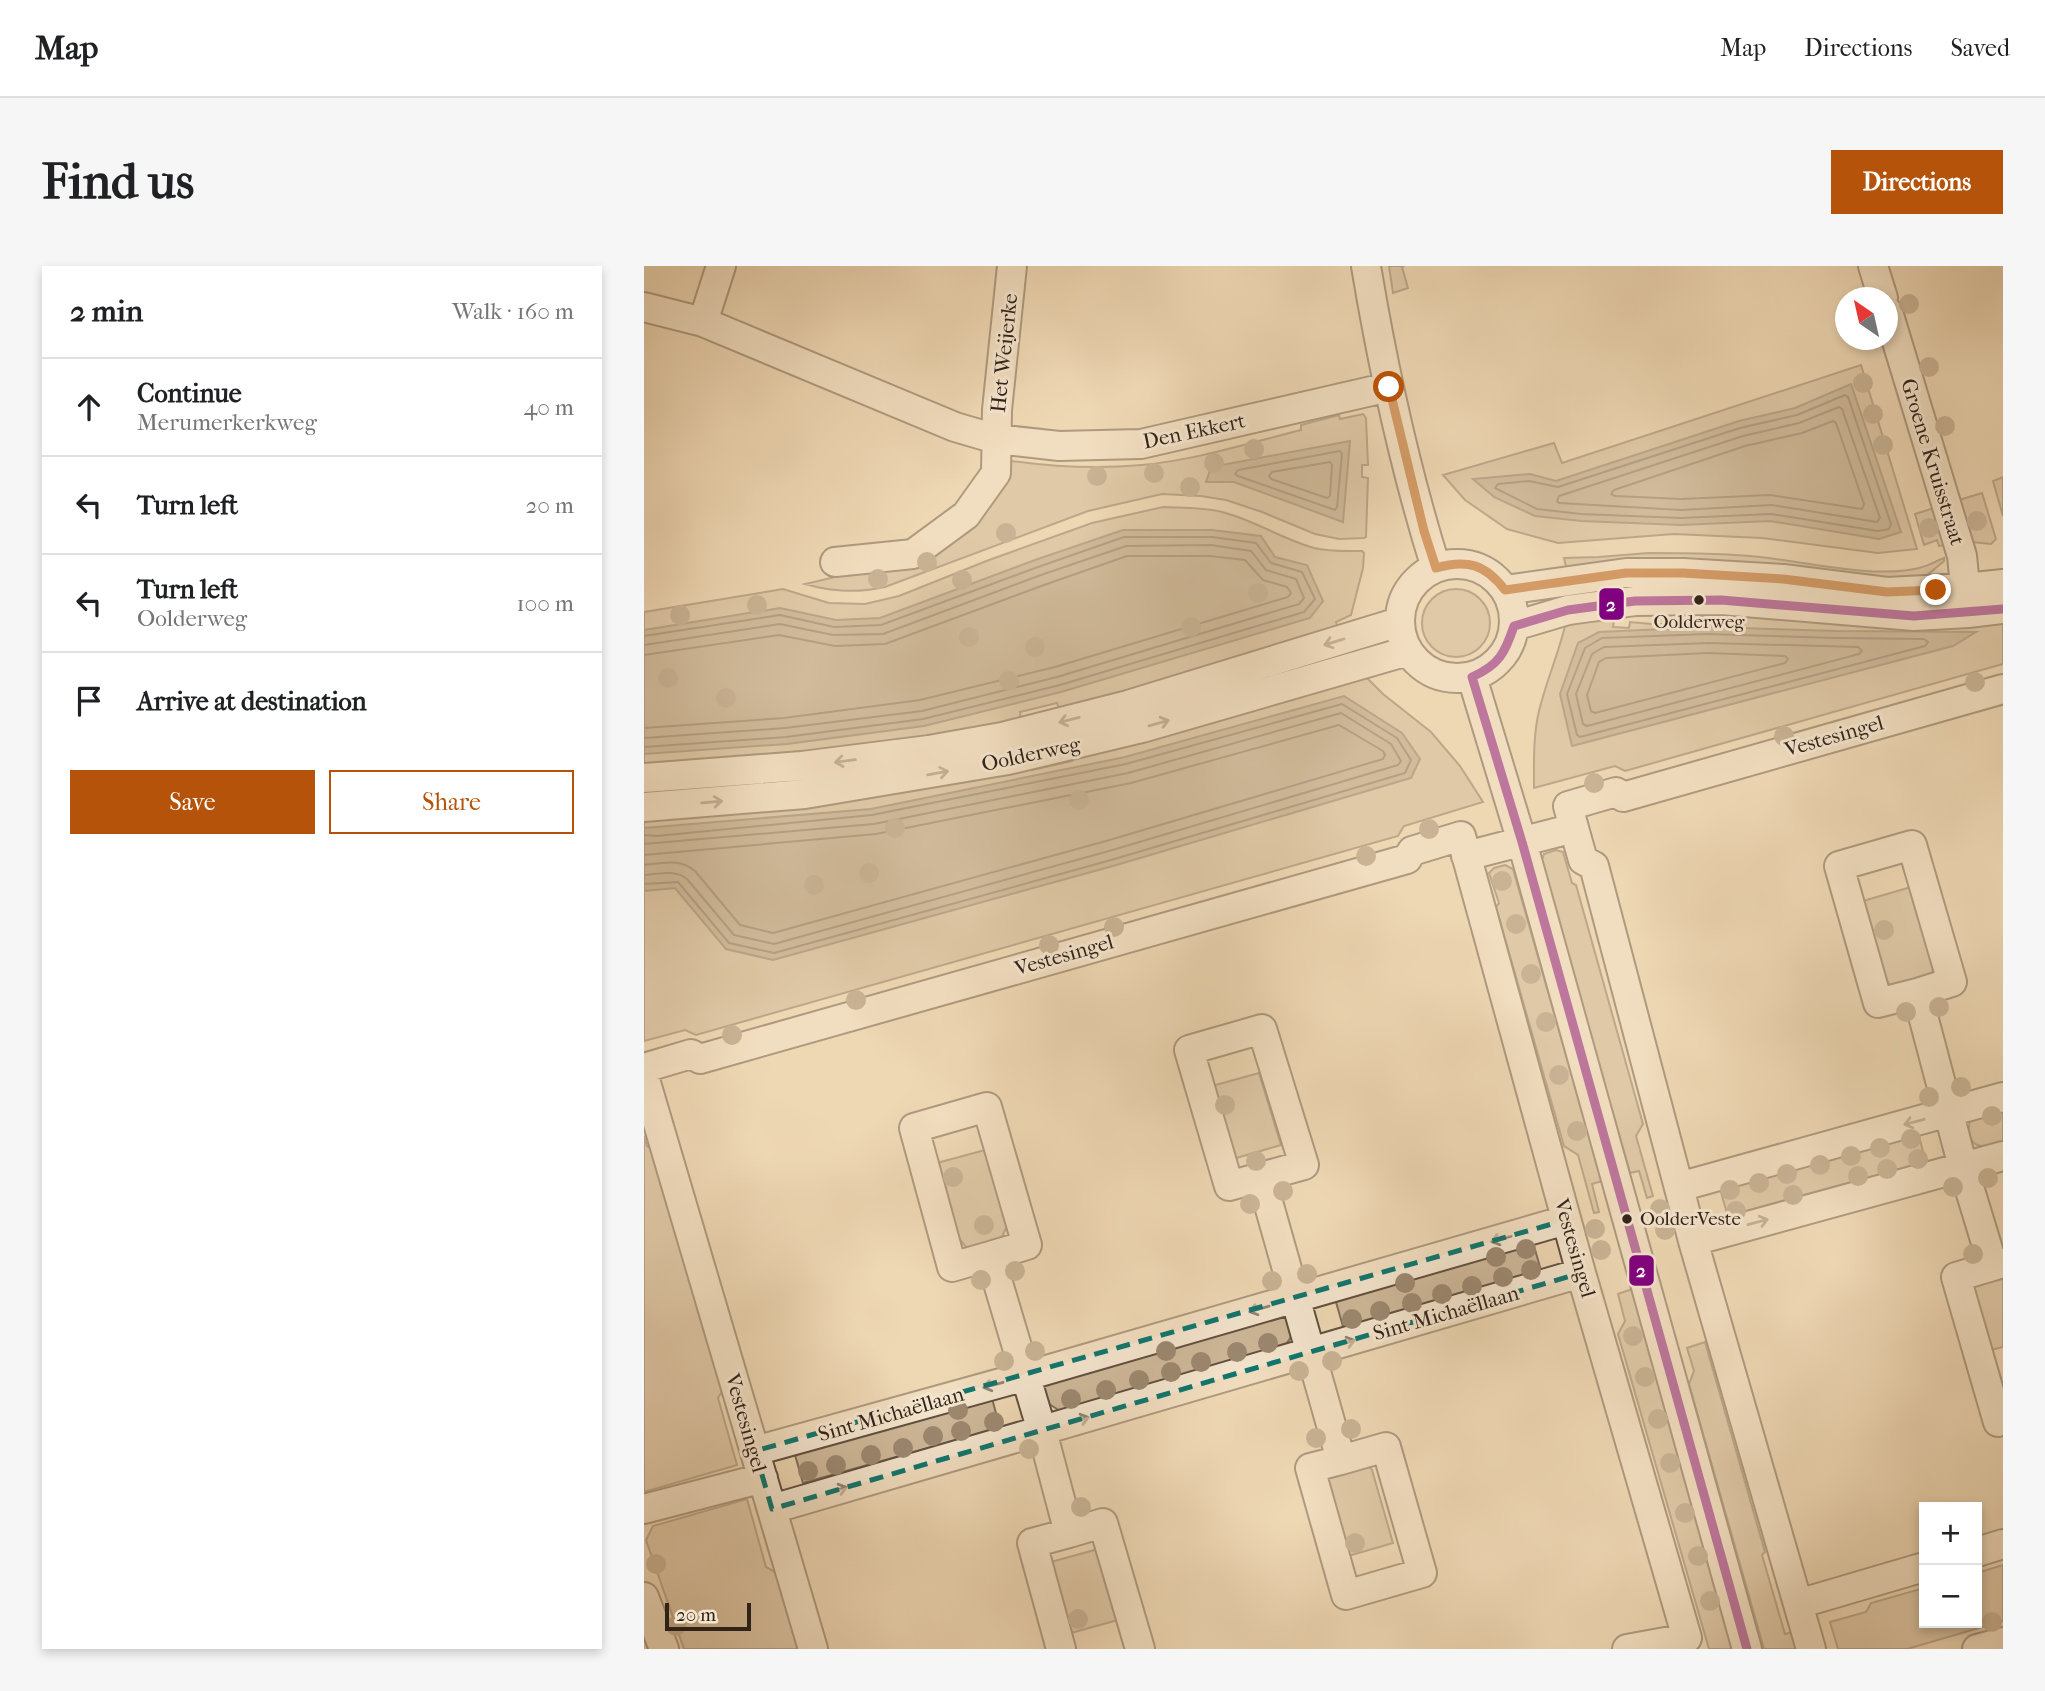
<!DOCTYPE html>
<html lang="en">
<head>
<meta charset="utf-8">
<style>
  :root { --surface:#fff; --page:#f6f6f6; --text:#202124; --muted:#757577; --line:#e0e0e0; --accent:#b45309 }
  body { margin:0; font-family:"IM FELL French Canon",serif; background:var(--page); color:var(--text) }
  .controls { position:absolute; right:21px; bottom:21px; display:grid; overflow:hidden; border-radius:0px; box-shadow:0 4px 10px #0003 }
  .controls button { width:63px; height:63px; display:grid; place-items:center; padding:0; border:0; border-bottom:2px solid var(--line); background:var(--surface); color:var(--text); font:35px sans-serif }
  .compass { position:absolute; left:1191px; top:21px; width:63px; height:63px; border-radius:50%; background:var(--surface); box-shadow:0 4px 10px #0003; rotate:326deg }
  .scale { position:absolute; left:21px; bottom:18px; width:86px; box-sizing:border-box; padding-left:7px; border:4px solid #322319; border-top:0; font-size:19px; line-height:24px; white-space:nowrap; color:#322319; -webkit-text-stroke:5px #f4e5ce; paint-order:stroke }
  .stop { position:absolute; width:21px; height:21px; margin:-16px; border:5px solid #b45309; border-radius:50%; background:#fff }
  .stop.end { background:#b45309; border-color:#fff; box-shadow:0 2px 7px #0008 }
  .list { margin:0; padding:0; list-style:none }
  h2 { display:flex; justify-content:space-between; align-items:center; height:91px; margin:0; padding:0 28px; font-size:30px }
  h2 small { font-size:23px; font-weight:400; color:var(--muted) }
  .list li { display:grid; grid-template-columns:46px 1fr auto; gap:21px; align-items:center; box-sizing:border-box; height:98px; padding:0 28px; border-top:2px solid var(--line) }
  .list b { display:block; font-size:26px; white-space:nowrap }
  .list p { margin:0; font-size:23px; white-space:nowrap; color:var(--muted) }
  .list em { font-size:23px; font-style:normal; color:var(--muted) }
  .actions { display:flex; gap:14px; padding:21px 28px }
  .actions a { flex:1; padding:16px 0; border:2px solid var(--accent); border-radius:0px; text-align:center; font-size:24px; color:var(--accent) }
  .actions .main { background:var(--accent); color:#fff }
  .icon { flex:none; width:38px; height:38px; fill:none; stroke:currentColor; stroke-width:2; stroke-linecap:round; stroke-linejoin:round }
  .map { position:relative; flex:none; width:1359px; height:1383px; overflow:hidden; border-radius:0px }
  header { display:flex; align-items:center; gap:42px; box-sizing:border-box; height:98px; padding:0 35px; background:var(--surface); border-bottom:2px solid var(--line) }
  header strong { font-size:33px }
  nav { display:flex; gap:38px; margin-inline-start:auto; font-size:24px }
  .intro { display:flex; align-items:center; justify-content:space-between; box-sizing:border-box; height:168px; padding:0 42px }
  h1 { margin:0; font-size:49px }
  .button { padding:18px 32px; border-radius:0px; background:var(--accent); color:#fff; font-size:24px; font-weight:700 }
  main { display:flex; gap:42px; padding:0 42px }
  aside { flex:1; background:var(--surface); border-radius:0px; box-shadow:0 4px 10px #0003 }
  .map>svg:first-child { display:block }
  .green { fill:#ceb899; stroke:#806e59; stroke-width:2 }
  .water { fill:#ae9a7f; stroke:#7c6a56; stroke-width:2 }
  .lines { fill:none; stroke-linecap:round; stroke-linejoin:round }
  .shore { stroke:#705e4c; stroke-width:2 }
  .minor-casing { stroke:#615040; stroke-width:32 }
  .minor { stroke:#f4e5ce; stroke-width:28 }
  .bus-1-casing { stroke:#f4e5ce; stroke-width:14 }
  .bus-1 { stroke:#800080; stroke-width:9 }
  .tree { fill:#9c8870 }
  .oneway { stroke:#938474 }
  .route { stroke:#b45309; stroke-width:9 }
  .marked { fill:none; stroke:#0f766e; stroke-width:5; stroke-dasharray:14 9; stroke-linejoin:round }
  .bus-dot { fill:#322319; stroke:#f4e5ce; stroke-width:2.5 }
  .labels { text-anchor:middle; dominant-baseline:central; stroke-width:6; stroke-linejoin:round; paint-order:stroke }
  .bus-label { font-size:19px; fill:#322319; stroke:#f4e5ce }
  .street-label { font-size:21px; fill:#322319; stroke:#f4e5ce }
  .line-badge { stroke:#f4e5ce; stroke-width:2.5 }
  .badge-label { font-size:19px; text-anchor:middle; font-weight:bold; fill:#fff }
</style>
</head>
<body>
<header>
<strong>Map</strong>
<nav><a>Map</a><a>Directions</a><a>Saved</a></nav>
</header>
<div class="intro"><h1>Find us</h1><a class="button">Directions</a></div>
<main>
<aside>
<h2>2 min<small>Walk · 160 m</small></h2>
<ul class="list">
<li><svg class="icon" aria-label="ahead" viewBox="0 0 24 24"><path d="M12 20V5M6 11l6-6 6 6"/></svg><div><b>Continue</b><p>Merumerkerkweg</p></div><em>40 m</em></li>
<li><svg class="icon" aria-label="left" viewBox="0 0 24 24"><path d="M17 20v-9H6M10 6l-5 5 5 5"/></svg><div><b>Turn left</b></div><em>20 m</em></li>
<li><svg class="icon" aria-label="left" viewBox="0 0 24 24"><path d="M17 20v-9H6M10 6l-5 5 5 5"/></svg><div><b>Turn left</b><p>Oolderweg</p></div><em>100 m</em></li>
<li><svg class="icon" aria-label="arrive" viewBox="0 0 24 24"><path d="M6 21V4h12l-3 4 3 4H6"/></svg><div><b>Arrive at destination</b></div></li>
</ul>
<div class="actions"><a class="main">Save</a><a>Share</a></div>
</aside>
<div class="map">
<svg width="1359" height="1383" viewBox="0 0 1359 1383">
  <rect width="100%" height="100%" fill="#eed7b3"/>
  <filter id="stains"><feTurbulence type="fractalNoise" baseFrequency=".00286" numOctaves="4"/><feColorMatrix values="0 0 0 0 .2 0 0 0 0 .09 0 0 0 0 .02 0 0 0 .5 -.17"/></filter>
  <radialGradient id="worn" r=".72"><stop offset=".6" stop-color="#630" stop-opacity="0"/><stop offset="1" stop-color="#630" stop-opacity=".3"/></radialGradient>
  <path class="green" d="M745,0H760L758,1L764,22L749,27Z
    M1217,99L1273,283L1234,287L1118,272L1030,268L914,277L863,263L821,234L799,209L910,177L918,197Z
    M719,148L722,152L724,199H718V211L724,212L722,271L720,272L695,273L671,268L618,246L582,234L557,230L518,228L444,245L241,321C213,327 189,326 161,318L271,292L368,195C411,201 455,203 498,199C552,194 605,177 657,164V159L695,149L696,153Z
    M1359,211V250L1349,215Z
    M1338,227L1352,273L1347,278L1328,276L1315,234Z
    M519,241C539,242 559,241 578,246C610,254 638,273 670,282C686,286 702,285 718,285L720,287L719,302L707,349L692,356L694,362L416,446L413,437L376,446L377,455L240,480L0,501V346L139,323L185,337L221,338L255,330L345,294L448,257Z
    M1290,242L1301,279L1295,280L1293,274L1280,279L1271,248Z
    M1004,287C1041,287 1079,287 1116,291C1162,296 1231,313 1275,302C1284,300 1292,295 1300,292V295L1281,311L1282,318L923,305L920,292L955,291Z
    M778 357a34 34 0 1 1 68 0a34 34 0 1 1-68 0Z
    M1082,339L1359,351V398L981,505L971,500L890,522C890,497 889,470 895,445C902,416 914,389 921,360L958,352L970,354L969,361L985,362L986,356L1008,358H1055V351Z
    M722,411L739,428L787,466L816,500L839,536L760,560L754,570L52,769L41,764L0,775V543L385,495L388,504L428,495L426,486Z
    M912,584L919,586L928,617L932,619L999,858L992,870L1009,930L1003,932L995,905L986,907L897,597L900,588Z
    M861,599L869,603L958,915L948,918L955,946L950,947L934,889L920,880L852,641L855,637L845,607L850,602Z
    M1267,621L1289,699L1288,708C1278,715 1259,721 1246,719L1241,712L1219,635Z
    M615,807L637,879L589,893L568,820Z
    M1359,838V877C1334,884 1321,881 1326,852Z
    M1273,863L1283,900L1085,955L1075,919Z
    M0,870L3,880L13,886L80,1122L74,1132L93,1199L0,1226Z
    M341,884L363,960L357,973L330,983L322,981L313,970L293,897Z
    M888,973L898,1008L700,1064L690,1029Z
    M1359,1009V1081L1347,1084L1332,1033L1330,1021L1336,1016Z
    M988,1023L1089,1383H1065L974,1068L981,1055L974,1028Z
    M636,1046C651,1059 653,1068 638,1082L416,1145L402,1136L399,1123L401,1113Z
    M1061,1076L1121,1286L1118,1289L1141,1368L1153,1365L1158,1383H1120L1045,1118L1050,1105L1043,1082Z
    M346,1125L356,1162L159,1217L149,1182Z
    M723,1198L728,1204L749,1277L701,1291L682,1208Z
    M103,1233L122,1301L133,1307L154,1383H40L2,1274L9,1260Z
    M454,1283L474,1354L427,1367L407,1296Z
    M1359,1299V1355L1263,1383H1194L1186,1356L1222,1346L1227,1337L1280,1322V1357H1333V1307Z"/>
  <path class="water" d="M1207,118L1257,266L1235,273L1126,255L1037,259L937,255L891,250L850,231L829,213L886,208L912,215L1095,155L1151,142Z
    M706,175L699,256L590,216H562L567,201Z
    M479,264H568L617,270L631,291L663,299L679,335L666,352L417,426L280,460L143,478L0,488V364L136,342L192,354L236,352L391,294Z
    M1064,361L1192,365L1332,366L1309,380L928,480L916,428L934,377L955,366Z
    M700,430L758,467L776,493L767,512L469,600L129,694L82,683L31,622L0,625V562L227,543L481,491Z"/>
  <g class="lines">
    <path class="shore" d="M1201,129L1204,131L1247,258L1245,263L1234,265L1127,248L1037,252L937,248L893,243L851,222L854,218L885,215L914,221L1096,162L1153,149Z
      M1195,141L1198,143L1236,252L1233,256L1128,239L1037,244L915,237L913,235L915,230L1099,170L1155,157Z
      M1189,155L1192,157L1220,238L1218,243L1126,229L1037,233L971,230L967,228L970,224L1101,180L1158,167Z
      M696,185L698,188L693,241L691,244L594,210L591,208L594,204Z
      M686,196L688,199L686,230L683,232L627,213L625,210L628,206Z
      M1064,368L1192,372L1280,373L1284,376L1281,380L936,471L933,469L923,428L941,382L958,372Z
      M0,370L136,349L190,361L237,359L394,301L480,271H568L612,277L627,297L658,306L671,333L660,346L416,419L279,453L142,471L0,481
      M1064,377L1214,381L1218,385L1215,388L943,460L939,458L932,428L948,388L960,381Z
      M0,379L136,358L189,369L239,368L397,309L482,280L567,279L607,285L622,304L652,313L660,332L655,338L413,411L278,445L141,462L0,472
      M1064,387L1141,390L1144,393L1141,397L951,447L947,445L943,429L955,396L962,392Z
      M0,389L135,369L191,380L241,378L400,319L483,290H566L601,294L619,314L643,321L647,327L644,331L411,401L276,434L140,452L0,462
      M0,569L13,570L228,549L482,498L698,438L753,472L767,494L761,507L467,594L130,687L85,677L34,616L0,618
      M0,578L230,558L484,507L697,447L747,478L757,495L754,499L465,585L130,678L90,669L43,613C31,603 15,608 0,609
      M0,589L232,568L487,517L695,459L739,485L741,489L739,493L462,575L129,667L96,659L51,605C36,592 18,597 0,599"/>
    <defs>
      <path id="minor" d="M722,0C739,102 761,203 792,302
        M1229,0L1239,32
        M0,41L59,56L311,161L352,173L415,180L497,178L745,121
        M1244,46L1318,290L1323,340
        M59,56L77,0
        M191,296L269,288L322,249L352,207L353,144L368,0
        M756 355a57 57 0 1 1 114 0a57 57 0 1 1-114 0Z
        M861,324L982,307H1039L1139,313L1243,326L1321,322L1359,318
        M870,360L924,344L991,335L1077,334L1270,350L1324,347L1359,343
        M828,411L878,576L1103,1383
        M0,512L158,500L285,484L358,471L484,439L755,356
        M0,541L161,528L364,494L498,462L764,385
        M930,562L939,594L950,600L1049,975L1167,1383
        M822,590L930,562L924,540L972,526L979,531L1359,423
        M1273,727L1234,737L1195,600L1268,579L1308,716L1273,727L1319,901L1349,1000L1359,997
        M0,802L47,788L56,793L763,593L768,585L817,570L937,1007L1043,1372L983,1383
        M0,810L169,1383
        M617,911L585,920L545,784L618,763L660,899L617,911L697,1194L742,1181L778,1307L702,1329L666,1202L697,1194
        M1035,921L1359,831
        M1049,975L1359,890
        M346,990L308,1001L270,862L343,841L383,979L346,990L398,1165L425,1267L459,1257L496,1383
        M1349,1000L1312,1011L1354,1156L1359,1154
        M111,1185L382,1110L922,954
        M0,1243L119,1212
        M128,1243L937,1007
        M1333,1286L1359,1278
        M0,1331L20,1383
        M1154,1338L1280,1301
        M417,1383L388,1277L425,1267
        M1333,1383L1359,1376"/>
    </defs>
    <use href="#minor" class="minor-casing"/>
    <use href="#minor" class="minor"/>
    <defs>
      <path id="bus-1" d="M1103,1383L878,576L828,411C855,399 861,387 870,360L924,344L991,335L1077,334L1270,350L1359,343"/>
    </defs>
    <use href="#bus-1" class="bus-1-casing"/>
    <use href="#bus-1" class="bus-1"/>
  </g>
  <g class="tree">
    <circle cx="1265" cy="38" r="10"/>
    <circle cx="1285" cy="101" r="10"/>
    <circle cx="1219" cy="117" r="10"/>
    <circle cx="1229" cy="148" r="10"/>
    <circle cx="1301" cy="160" r="10"/>
    <circle cx="1239" cy="179" r="10"/>
    <circle cx="610" cy="183" r="10"/>
    <circle cx="570" cy="197" r="10"/>
    <circle cx="510" cy="207" r="10"/>
    <circle cx="453" cy="210" r="10"/>
    <circle cx="546" cy="221" r="10"/>
    <circle cx="1333" cy="255" r="10"/>
    <circle cx="1285" cy="262" r="10"/>
    <circle cx="362" cy="267" r="10"/>
    <circle cx="283" cy="296" r="10"/>
    <circle cx="234" cy="313" r="10"/>
    <circle cx="318" cy="314" r="10"/>
    <circle cx="614" cy="327" r="10"/>
    <circle cx="113" cy="339" r="10"/>
    <circle cx="36" cy="349" r="10"/>
    <circle cx="547" cy="361" r="10"/>
    <circle cx="325" cy="371" r="10"/>
    <circle cx="391" cy="381" r="10"/>
    <circle cx="24" cy="412" r="10"/>
    <circle cx="365" cy="415" r="10"/>
    <circle cx="1331" cy="416" r="10"/>
    <circle cx="82" cy="432" r="10"/>
    <circle cx="1140" cy="470" r="10"/>
    <circle cx="950" cy="517" r="10"/>
    <circle cx="435" cy="534" r="10"/>
    <circle cx="251" cy="562" r="10"/>
    <circle cx="785" cy="563" r="10"/>
    <circle cx="722" cy="590" r="10"/>
    <circle cx="225" cy="607" r="10"/>
    <circle cx="858" cy="615" r="10"/>
    <circle cx="170" cy="619" r="10"/>
    <circle cx="872" cy="658" r="10"/>
    <circle cx="470" cy="661" r="10"/>
    <circle cx="1240" cy="664" r="10"/>
    <circle cx="405" cy="679" r="10"/>
    <circle cx="887" cy="708" r="10"/>
    <circle cx="212" cy="734" r="10"/>
    <circle cx="1295" cy="741" r="10"/>
    <circle cx="1262" cy="746" r="10"/>
    <circle cx="902" cy="756" r="10"/>
    <circle cx="88" cy="769" r="10"/>
    <circle cx="915" cy="809" r="10"/>
    <circle cx="1317" cy="821" r="10"/>
    <circle cx="1285" cy="831" r="10"/>
    <circle cx="581" cy="839" r="10"/>
    <circle cx="1348" cy="850" r="10"/>
    <circle cx="933" cy="865" r="10"/>
    <circle cx="1267" cy="873" r="10"/>
    <circle cx="1236" cy="882" r="10"/>
    <circle cx="1207" cy="890" r="10"/>
    <circle cx="1274" cy="893" r="10"/>
    <circle cx="612" cy="895" r="10"/>
    <circle cx="1176" cy="899" r="10"/>
    <circle cx="1243" cy="903" r="10"/>
    <circle cx="1143" cy="908" r="10"/>
    <circle cx="1214" cy="910" r="10"/>
    <circle cx="309" cy="911" r="10"/>
    <circle cx="1344" cy="912" r="10"/>
    <circle cx="1115" cy="917" r="10"/>
    <circle cx="1309" cy="921" r="10"/>
    <circle cx="1086" cy="924" r="10"/>
    <circle cx="639" cy="925" r="10"/>
    <circle cx="1149" cy="929" r="10"/>
    <circle cx="606" cy="938" r="10"/>
    <circle cx="1016" cy="943" r="10"/>
    <circle cx="1092" cy="945" r="10"/>
    <circle cx="340" cy="959" r="10"/>
    <circle cx="951" cy="963" r="10"/>
    <circle cx="1021" cy="964" r="10"/>
    <circle cx="882" cy="983" r="10"/>
    <circle cx="957" cy="984" r="10"/>
    <circle cx="1329" cy="988" r="10"/>
    <circle cx="852" cy="991" r="10"/>
    <circle cx="887" cy="1004" r="10"/>
    <circle cx="371" cy="1005" r="10"/>
    <circle cx="663" cy="1008" r="10"/>
    <circle cx="859" cy="1011" r="10"/>
    <circle cx="337" cy="1014" r="10"/>
    <circle cx="628" cy="1015" r="10"/>
    <circle cx="761" cy="1017" r="10"/>
    <circle cx="828" cy="1020" r="10"/>
    <circle cx="798" cy="1028" r="10"/>
    <circle cx="768" cy="1037" r="10"/>
    <circle cx="736" cy="1045" r="10"/>
    <circle cx="708" cy="1053" r="10"/>
    <circle cx="989" cy="1070" r="10"/>
    <circle cx="624" cy="1077" r="10"/>
    <circle cx="391" cy="1085" r="10"/>
    <circle cx="522" cy="1085" r="10"/>
    <circle cx="593" cy="1086" r="10"/>
    <circle cx="360" cy="1095" r="10"/>
    <circle cx="688" cy="1095" r="10"/>
    <circle cx="557" cy="1096" r="10"/>
    <circle cx="655" cy="1105" r="10"/>
    <circle cx="527" cy="1106" r="10"/>
    <circle cx="1001" cy="1111" r="10"/>
    <circle cx="495" cy="1114" r="10"/>
    <circle cx="462" cy="1124" r="10"/>
    <circle cx="427" cy="1133" r="10"/>
    <circle cx="314" cy="1144" r="10"/>
    <circle cx="1014" cy="1153" r="10"/>
    <circle cx="350" cy="1156" r="10"/>
    <circle cx="707" cy="1163" r="10"/>
    <circle cx="317" cy="1165" r="10"/>
    <circle cx="289" cy="1170" r="10"/>
    <circle cx="672" cy="1172" r="10"/>
    <circle cx="259" cy="1182" r="10"/>
    <circle cx="385" cy="1183" r="10"/>
    <circle cx="227" cy="1189" r="10"/>
    <circle cx="1026" cy="1197" r="10"/>
    <circle cx="192" cy="1199" r="10"/>
    <circle cx="164" cy="1205" r="10"/>
    <circle cx="437" cy="1241" r="10"/>
    <circle cx="1041" cy="1247" r="10"/>
    <circle cx="711" cy="1277" r="10"/>
    <circle cx="1054" cy="1290" r="10"/>
    <circle cx="12" cy="1298" r="10"/>
    <circle cx="1066" cy="1335" r="10"/>
    <circle cx="434" cy="1353" r="10"/>
    <circle cx="1348" cy="1356" r="10"/>
    <circle cx="32" cy="1360" r="10"/>
  </g>
  <defs><path id="oneway-shaft" d="M-6 0H5M1.5-3L5.5 0L1.5 3" fill="none" stroke-width="1.6" stroke-linecap="round" stroke-linejoin="round" transform="scale(1.75)"/></defs>
  <g class="oneway">
    <use href="#oneway-shaft" transform="translate(690 376) rotate(163)"/>
    <use href="#oneway-shaft" transform="translate(425 454) rotate(166)"/>
    <use href="#oneway-shaft" transform="translate(515 457) rotate(-16)"/>
    <use href="#oneway-shaft" transform="translate(201 495) rotate(173)"/>
    <use href="#oneway-shaft" transform="translate(294 507) rotate(-10)"/>
    <use href="#oneway-shaft" transform="translate(68 536) rotate(-5)"/>
    <use href="#oneway-shaft" transform="translate(1270 856) rotate(165)"/>
    <use href="#oneway-shaft" transform="translate(1114 956) rotate(-15)"/>
    <use href="#oneway-shaft" transform="translate(857 973) rotate(164)"/>
    <use href="#oneway-shaft" transform="translate(615 1043) rotate(164)"/>
    <use href="#oneway-shaft" transform="translate(701 1077) rotate(-16)"/>
    <use href="#oneway-shaft" transform="translate(349 1119) rotate(165)"/>
    <use href="#oneway-shaft" transform="translate(435 1154) rotate(-16)"/>
    <use href="#oneway-shaft" transform="translate(193 1224) rotate(-16)"/>
  </g>
  <g class="lines">
    <path class="route" d="M745,121L780,265L792,302C823,293 841,298 861,324L982,307H1039L1139,313L1243,326L1292,324"/>
  </g>
  <path d="M0 0H1359V1383H0ZM922,954L937,1007L128,1243L111,1185Z" fill="#eed7b3" fill-opacity=".55" fill-rule="evenodd"/>
  <path class="marked" d="M922,954L937,1007L128,1243L111,1185Z"/>
  <g class="bus-dot">
    <circle cx="1055" cy="334" r="6"/>
    <circle cx="983" cy="953" r="6"/>
  </g>
  <g class="labels">
    <g class="bus-label">
      <text x="1055" y="356">Oolderweg</text>
      <text x="996" y="953" text-anchor="start">OolderVeste</text>
    </g>
    <g class="street-label">
      <text transform="translate(360 87) rotate(-84)">Het Weijerke</text>
      <text transform="translate(550 165) rotate(-12)">Den Ekkert</text>
      <text transform="translate(1289 196) rotate(73)">Groene Kruisstraat</text>
      <text transform="translate(1190 470) rotate(-16)">Vestesingel</text>
      <text transform="translate(387 488) rotate(-12)">Oolderweg</text>
      <text transform="translate(420 689) rotate(-16)">Vestesingel</text>
      <text transform="translate(931 982) rotate(74)">Vestesingel</text>
      <text transform="translate(802 1047) rotate(-16)">Sint Michaëllaan</text>
      <text transform="translate(247 1148) rotate(-16)">Sint Michaëllaan</text>
      <text transform="translate(102 1157) rotate(74)">Vestesingel</text>
    </g>
  </g>
  <g class="line-badge">
    <rect x="954" y="321" width="27" height="34" rx="7" fill="#800080"/>
    <rect x="984" y="988" width="27" height="33" rx="7" fill="#800080"/>
  </g>
  <g class="badge-label">
    <text x="967" y="345">2</text>
    <text x="997" y="1011">2</text>
  </g>
  <rect width="100%" height="100%" filter="url(#stains)"/>
  <rect width="100%" height="100%" fill="url(#worn)"/>
</svg>
<div class="controls">
<button>+</button>
<button>−</button>
</div>
<svg class="compass" viewBox="-18 -18 36 36"><path d="M0-13l5 13h-10z" fill="#e53935"/><path d="M0 13l5-13h-10z" fill="#757577"/></svg>
<div class="scale">20 m</div>
<div class="stop" style="left:745px;top:121px"></div>
<div class="stop end" style="left:1292px;top:324px"></div>
</div>
</main>
</body>
</html>
